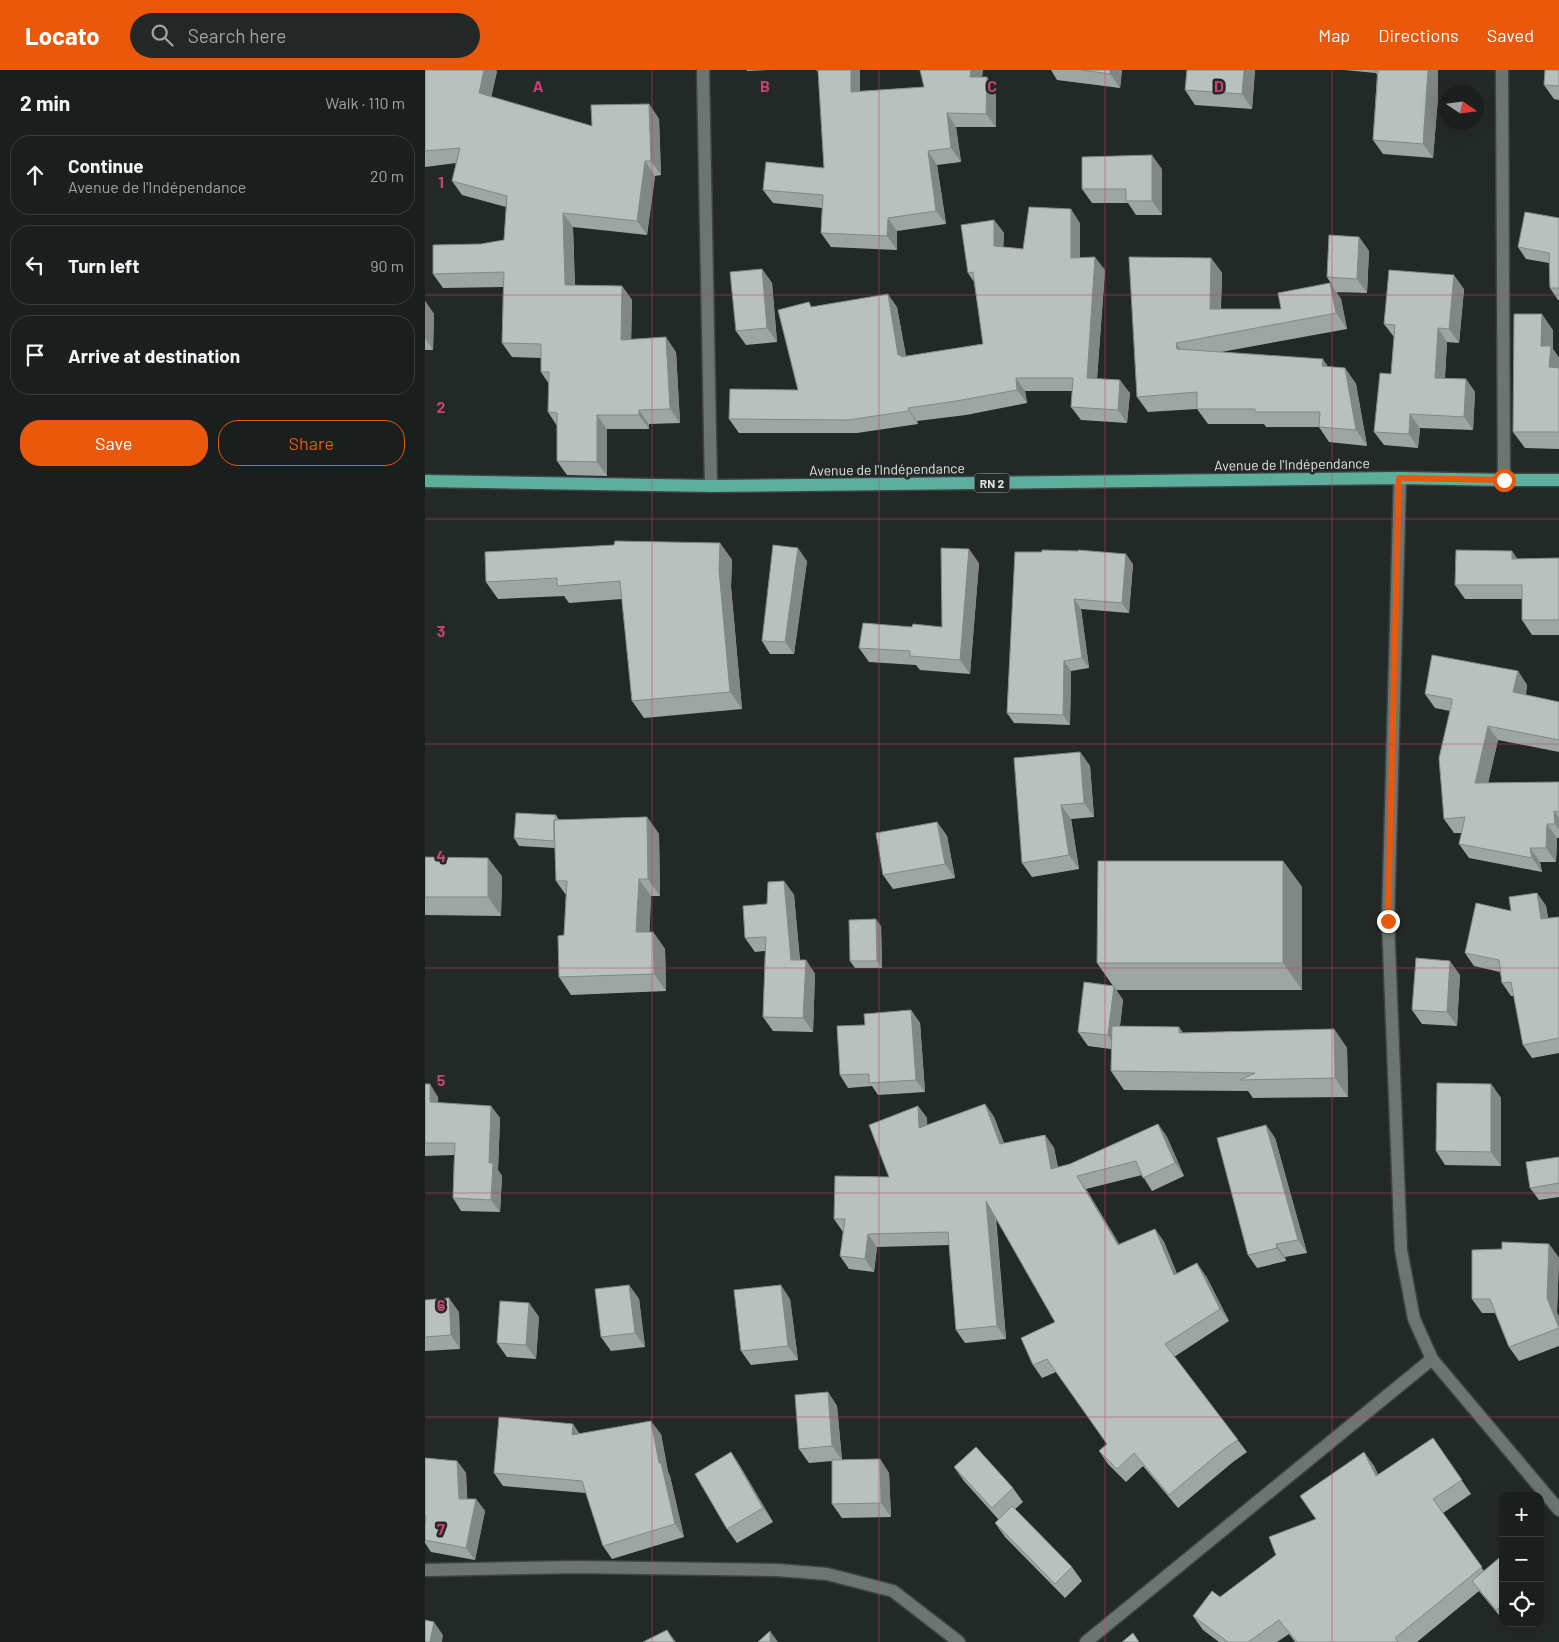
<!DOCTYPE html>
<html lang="en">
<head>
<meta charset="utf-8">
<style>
  :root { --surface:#1a1f1d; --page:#232726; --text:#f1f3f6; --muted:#9fa2a4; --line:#383d3b; --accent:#ea580c }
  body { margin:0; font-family:Barlow,sans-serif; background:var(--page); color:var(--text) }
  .controls { position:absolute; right:15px; bottom:15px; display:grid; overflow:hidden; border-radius:10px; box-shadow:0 5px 20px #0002 }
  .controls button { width:45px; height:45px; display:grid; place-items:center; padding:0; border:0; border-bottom:1px solid var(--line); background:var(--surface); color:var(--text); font:25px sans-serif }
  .compass { position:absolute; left:1014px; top:15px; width:45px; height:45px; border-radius:50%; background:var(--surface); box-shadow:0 5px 20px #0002; rotate:103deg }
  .stop { position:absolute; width:15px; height:15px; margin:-11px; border:4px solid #ea580c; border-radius:50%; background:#fff }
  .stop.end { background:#ea580c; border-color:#fff; box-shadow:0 1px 5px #0008 }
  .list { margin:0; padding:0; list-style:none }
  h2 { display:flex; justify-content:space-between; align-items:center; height:65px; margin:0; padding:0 20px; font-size:21px }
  h2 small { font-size:16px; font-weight:400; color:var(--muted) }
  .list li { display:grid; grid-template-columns:32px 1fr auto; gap:15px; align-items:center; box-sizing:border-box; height:80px; margin:0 10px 10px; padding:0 10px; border:1px solid var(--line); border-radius:20px }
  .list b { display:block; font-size:19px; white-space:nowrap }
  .list p { margin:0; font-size:16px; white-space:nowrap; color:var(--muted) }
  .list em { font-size:16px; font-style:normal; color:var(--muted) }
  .actions { display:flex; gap:10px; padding:15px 20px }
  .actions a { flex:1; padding:11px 0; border:1px solid var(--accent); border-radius:20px; text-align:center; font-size:18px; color:var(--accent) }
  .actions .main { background:var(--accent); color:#fff }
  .icon { flex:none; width:28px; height:28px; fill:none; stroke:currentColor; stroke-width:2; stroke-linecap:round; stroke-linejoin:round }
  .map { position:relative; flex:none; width:1134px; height:1572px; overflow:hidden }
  header { display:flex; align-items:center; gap:30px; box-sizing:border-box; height:70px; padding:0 25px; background:var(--accent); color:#fff }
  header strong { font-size:24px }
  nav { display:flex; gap:28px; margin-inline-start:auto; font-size:18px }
  .search { width:350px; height:45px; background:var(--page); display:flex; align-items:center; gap:12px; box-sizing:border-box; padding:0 18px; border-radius:28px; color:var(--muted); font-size:19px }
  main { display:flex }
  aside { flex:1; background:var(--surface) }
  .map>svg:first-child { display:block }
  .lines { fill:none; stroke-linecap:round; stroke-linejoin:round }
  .street-casing { stroke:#3e4442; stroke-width:15 }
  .secondary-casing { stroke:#3e4442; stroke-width:15 }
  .primary-casing { stroke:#3e4442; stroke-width:15 }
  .street { stroke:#6d7572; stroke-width:12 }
  .secondary { stroke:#6d7572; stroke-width:12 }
  .primary { stroke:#5daf9d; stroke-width:12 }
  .wall { fill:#9ea6a3 }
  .shaded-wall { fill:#818785 }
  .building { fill:#b8c1be; stroke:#818785 }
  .route { stroke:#ea580c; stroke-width:6 }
  .grid { fill:none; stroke:#c74076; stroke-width:1; stroke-opacity:0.55 }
  .labels { text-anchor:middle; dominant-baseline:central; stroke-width:5; stroke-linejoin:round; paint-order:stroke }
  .shield { fill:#232927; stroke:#a5aaa8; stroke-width:1 }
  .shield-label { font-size:12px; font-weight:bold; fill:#dde1e0 }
  .street-label { font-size:14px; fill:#dde1e0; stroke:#232927 }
  .grid-label { font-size:16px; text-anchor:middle; font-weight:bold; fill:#c74076; stroke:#232927; stroke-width:5; stroke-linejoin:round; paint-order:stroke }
</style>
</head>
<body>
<header>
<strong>Locato</strong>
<div class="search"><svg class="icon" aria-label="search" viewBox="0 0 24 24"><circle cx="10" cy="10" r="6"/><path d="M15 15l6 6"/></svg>Search here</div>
<nav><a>Map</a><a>Directions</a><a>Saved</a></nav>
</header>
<main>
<aside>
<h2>2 min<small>Walk · 110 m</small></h2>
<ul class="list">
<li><svg class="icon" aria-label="ahead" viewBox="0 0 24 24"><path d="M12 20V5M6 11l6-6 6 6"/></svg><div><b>Continue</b><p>Avenue de l'Indépendance</p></div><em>20 m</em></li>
<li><svg class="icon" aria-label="left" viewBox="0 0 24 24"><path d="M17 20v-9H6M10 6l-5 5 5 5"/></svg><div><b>Turn left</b></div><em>90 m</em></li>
<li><svg class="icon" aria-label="arrive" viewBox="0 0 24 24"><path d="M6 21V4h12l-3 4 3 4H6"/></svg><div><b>Arrive at destination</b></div></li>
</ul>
<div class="actions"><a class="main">Save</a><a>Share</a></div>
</aside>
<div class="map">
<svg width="1134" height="1572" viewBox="0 0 1134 1572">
  <rect width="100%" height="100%" fill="#232927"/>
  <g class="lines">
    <defs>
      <path id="street" d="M278,0L286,416
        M1077,0L1079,410
        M975,408L963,851L976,1180L989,1249L1007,1289L1134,1440
        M661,1572L1007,1289"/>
      <path id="secondary" d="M0,1500L152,1497L352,1500L402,1504L468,1521L534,1572"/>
      <path id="primary" d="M0,411L286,416L975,408L1079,410H1134"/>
    </defs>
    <use href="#street" class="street-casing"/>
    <use href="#secondary" class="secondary-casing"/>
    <use href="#primary" class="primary-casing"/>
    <use href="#street" class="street"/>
    <use href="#secondary" class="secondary"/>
    <use href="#primary" class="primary"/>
  </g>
  <path class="wall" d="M0,0L72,1L66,27L167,56L224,34L234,49L236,105L230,106L222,165L148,157L150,215L197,216L207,230L206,270L251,282L255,353L224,354V359H182V406L142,405L132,391V356L123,342L124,314L116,302V288L87,287L77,273L78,217L18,218L8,204L56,174L79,170L81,137L37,125L27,111L31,93L0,97Z
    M322,0H345L322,1Z
    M391,0H435V21L499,17L558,0L557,7H562L571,20V57H531L536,92L512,95L521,154L472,161V180L406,177L396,163L397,138L348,133L338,120L399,98L393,2Z
    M626,0H697L695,18L632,10Z
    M762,0H830L827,39L770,35L760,20Z
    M919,0H1013V27L1008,88L958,84L948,70L952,5L951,3Z
    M1134,0V30L1129,29L1119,15Z
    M737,99V145H711L703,133H667L657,119Z
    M1134,148V230H1133L1125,218L1124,193L1101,189L1093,177Z
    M569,150L579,163L578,177L598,179L655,153V188L680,200L672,309L705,323L702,353L656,350L646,337L648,321H600L602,333L541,345L492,351L493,354L432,363H314L304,349L373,320L388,237H472L481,286L558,274L549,212L543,203Z
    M934,167L944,181L942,223L911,222L902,207Z
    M786,188L797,203L796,239H856L905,213L916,229L922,259L796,282L903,297L920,298L931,314L942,376L904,372L894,357H841L839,354H783L772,339L723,342L712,327Z
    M337,199L347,213L352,272L321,275L311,261Z
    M1039,219L1034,273L1022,272L1020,308L1041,309L1050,322L1048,360L995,358L993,378L959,375L949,362L966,304L969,267L959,254Z
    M0,231L9,244L8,280H0Z
    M1128,260V279L1134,288V379L1100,378L1088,362Z
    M295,473L307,490L306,517L317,639L219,648L207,631L197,529L144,533L139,526L73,529L61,512Z
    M590,482L708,494L704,543L656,539L664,598L646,601L645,655L589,653L582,643Z
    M1134,488V565H1107L1097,550V529H1040L1030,515L1092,489Z
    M382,491L369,584H345L337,571Z
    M554,493L545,604L495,600L491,595L444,592L434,578L487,557H517Z
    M1093,601L1102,615L1101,625L1134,632V682L1073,670L1063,713L1134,712V768H1132L1131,792H1115L1117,802L1044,788L1034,774L1037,763H1029L1019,749L1025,641L1010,638L1000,624Z
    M655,682L665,696L669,747L646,749L654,799L607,807L597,793Z
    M131,745L134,750L222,747L234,764L235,826H226L224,862H228L240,879L241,921L146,925L134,907L139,865L141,825L131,811L130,778L94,776L89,768Z
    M512,752L522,766L530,808L468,819L458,805Z
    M0,787L77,806L76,846L0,845Z
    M858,791L877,817V920H691L698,930L695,956L754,957L758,963L909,959L922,978L923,1027L828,1028L823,1021L699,1020L686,1001V979L663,976L653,962L688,916L672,893Z
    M359,811L369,825L375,890H381L390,904L388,962L348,961L338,947L340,881L330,882L320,868L342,834Z
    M1112,823L1121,836L1123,848L1134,847V983L1107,988L1098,975L1089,926H1086L1077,913L1075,902L1049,896L1040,883L1086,841Z
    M456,856L457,898H430L425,891Z
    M1035,905L1032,956L997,954L987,940Z
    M486,940L495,953L500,1022L453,1025L447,1016L423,1018L415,1005L440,955Z
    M0,1014L13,1027V1033L66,1036L75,1048L73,1100L77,1106L75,1142L36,1141L28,1128L29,1085L0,1086Z
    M1066,1014L1076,1028V1096L1020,1095L1011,1081Z
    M560,1034L569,1047L579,1073L620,1065L629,1078L633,1097L645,1094L733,1054L742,1067L759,1106L727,1121L717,1105L661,1119L694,1174L730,1159L739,1172L752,1204L781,1206L804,1251L749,1287L822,1382L808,1392L753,1438L718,1396L701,1412L683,1394L674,1381L682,1374L631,1302L617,1308L608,1295L630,1252L571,1147L581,1269L540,1273L531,1260L524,1175L452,1177L449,1202L424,1199L415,1186L418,1162L409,1149L464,1107L493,1036L502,1048V1055Z
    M841,1055L850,1068L882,1183L860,1187L861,1191L832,1198L823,1185Z
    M1134,1087V1127L1114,1130L1105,1118Z
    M1124,1174L1134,1188L1132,1242L1134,1247V1276L1094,1291L1084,1277L1070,1243H1057L1047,1229L1077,1179Z
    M204,1215L214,1229L220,1277L186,1281L176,1267Z
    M365,1229L373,1290L326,1295L316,1281Z
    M0,1230L34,1242L35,1279L0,1281Z
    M104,1233L114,1247L111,1289L82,1287L72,1273Z
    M403,1322L412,1336L417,1390L455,1389L464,1403L466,1447L417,1448L407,1434V1391L384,1393L374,1379Z
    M155,1364H236L243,1402L245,1406L259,1467L187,1489L178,1476L161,1423L78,1416L69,1403Z
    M1008,1368L1046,1424L1018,1443L1059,1501L1078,1491V1550L1054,1521L992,1572H870L864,1564L852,1572H794L778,1560L768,1546L795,1527L851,1485L891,1449L939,1382L949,1396L953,1405Z
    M306,1382L315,1396L348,1452L312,1473L302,1459Z
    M0,1388L32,1391L41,1403L42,1429H51L60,1441L50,1490L6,1482L0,1473Z
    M529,1397L588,1418L598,1432L590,1439L647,1497L657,1511L640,1528L580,1467L570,1453L574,1450L539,1411Z"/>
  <path class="shaded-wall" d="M59,0H71L72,1L64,38L54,23Z
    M426,0H435V35L426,22Z
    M546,0H558L555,20L545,7Z
    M685,0H697L695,18L685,4Z
    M819,0H830L827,39L817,24Z
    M1003,0H1013V27L1008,88L998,74Z
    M562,7L571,20V57L561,44Z
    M224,34L234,49L236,105L226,91Z
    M522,43L531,57L536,92L526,78Z
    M503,81L512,95L521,154L511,141Z
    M727,85L737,99V145L727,131Z
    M220,91L230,106L222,165L212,151Z
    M646,139L655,153V201L646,188Z
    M138,143L148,157L150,229L140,215Z
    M463,148L472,161V180L462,166Z
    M569,150L579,163L578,189L569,176Z
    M934,167L944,181L942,223L932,209Z
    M670,187L680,200L671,321L662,308Z
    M786,188L797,203L795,254L785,239Z
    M337,199L347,213L352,272L342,258Z
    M1029,205L1039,219L1034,273L1024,259Z
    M905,213L916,229L922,259L911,243Z
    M197,216L207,230L206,284L196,270Z
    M463,224L472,237L482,293L473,285Z
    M0,231L9,244L8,280L0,268Z
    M1117,244L1128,260V279L1134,288V311L1124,297L1116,276Z
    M1013,258L1022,272L1019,321L1010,308Z
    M241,267L251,282L255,353L245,339Z
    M751,273L762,288L752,279Z
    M898,289L908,304L897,296Z
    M920,298L931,314L942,376L931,360Z
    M591,308L600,321L602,333L592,320Z
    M1041,309L1050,322L1048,360L1039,347Z
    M695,310L705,323L702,353L693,340Z
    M483,338L492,351L493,354L484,341Z
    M214,340L224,354V359L214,345Z
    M985,344L995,358L993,378L984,364Z
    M172,345L182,359V406L172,392Z
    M295,473L307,490L306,517L317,639L305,622L294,500Z
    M373,478L382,491L369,584L360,572Z
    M544,479L554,493L545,604L535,590Z
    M1087,481L1097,495L1087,489Z
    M701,484L708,494L704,543L697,533Z
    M649,529L656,539L664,598L657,588Z
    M639,591L646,601L645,655L638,645Z
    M1093,601L1102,615L1098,637L1088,622Z
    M1063,656L1073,670L1060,727L1050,713Z
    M655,682L665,696L669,747L659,733Z
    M636,735L646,749L654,799L644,785Z
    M1129,741L1134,748V760L1130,754Z
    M222,747L234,764L235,826L223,809Z
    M512,752L522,766L530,808L520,794Z
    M1122,754L1132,768L1131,792L1121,778Z
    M1105,778L1115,792L1117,802L1107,788Z
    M63,788L77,806L76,846L63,827Z
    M858,791L877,817V920L858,893Z
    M214,809L226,826L224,880L211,862Z
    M359,811L369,825L376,904L366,890Z
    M1112,823L1121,836L1125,862L1116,849Z
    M451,849L456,856L457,898L452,891Z
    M228,862L240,879L241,921L229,904Z
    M381,890L390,904L388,962L378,948Z
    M1025,891L1035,905L1032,956L1022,942Z
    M689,916L698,930L692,979L683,965Z
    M486,940L495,953L500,1022L491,1010Z
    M754,957L767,976L754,963Z
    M909,959L922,978L923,1027L910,1008Z
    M5,1014L13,1027L14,1045L5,1032Z
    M1066,1014L1076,1028V1096L1066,1082Z
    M560,1034L569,1047L584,1087L575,1074Z
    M66,1036L75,1048L73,1100L77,1106L75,1142L66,1130L64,1093Z
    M493,1036L502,1048L503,1071L494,1058Z
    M733,1054L742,1067L759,1106L750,1093Z
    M841,1055L850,1068L882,1183L873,1170Z
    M620,1065L629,1078L635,1112L626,1099Z
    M652,1106L661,1119L702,1187L693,1175Z
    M561,1131L570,1144L581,1269L572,1256Z
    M730,1159L739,1172L758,1218L749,1205Z
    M443,1164L452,1177L449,1202L440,1189Z
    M851,1174L860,1187L861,1191L852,1178Z
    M1124,1174L1134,1188L1132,1242L1134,1247V1258L1122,1228Z
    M772,1193L781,1206L804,1251L795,1239Z
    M204,1215L214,1229L220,1277L210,1263Z
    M356,1215L365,1229L373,1290L363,1276Z
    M24,1228L34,1242L35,1279L26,1265Z
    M104,1233L114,1247L111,1289L101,1275Z
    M403,1322L412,1336L417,1390L407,1376Z
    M226,1351L236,1364L243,1402L245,1406L259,1467L250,1454L234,1393Z
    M148,1354L157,1367L147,1365Z
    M306,1382L315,1396L348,1452L338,1438Z
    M939,1382L949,1396L961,1420L951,1406Z
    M455,1389L464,1403L466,1447L456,1433Z
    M32,1391L41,1403L43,1441L34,1429Z
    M51,1429L60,1441L50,1490L41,1478Z
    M9,1552L18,1565L17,1572H5Z
    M242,1560L251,1572H249Z
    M345,1561L353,1572H345Z"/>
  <path class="building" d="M0,0H59L54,23L167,56L166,35L224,34L226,91H220L212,151L138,143L140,215L197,216L196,270L241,267L245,339L214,340V345H172V392L132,391V343L123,342L124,302H116V274L77,273L79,202L8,204V175L56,174L79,170L82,126L27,111L35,78L0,81Z
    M393,0H426V22L499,17L495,0H546L545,7H562L561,44L522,43L526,78L503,81L511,141L463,148L462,166L396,163L398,125L338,120L341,92L399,98Z
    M657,0H685V4Z
    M762,0H819L817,24L760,20Z
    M949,0H1003L998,74L948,70L953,1H949Z
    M1120,0H1134V16L1119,15Z
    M727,85V131H701V119H657V87Z
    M604,137L646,139V188L670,187L662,308L695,310L693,340L646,337L648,308H591L592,320L531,331L483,338L484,341L423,350L304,349L305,319L373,320L353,240L384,232L386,237L463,224L473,285H476V287L558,274L548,202L543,203L536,155L569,150V176L598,179Z
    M1100,142L1134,148V218H1125L1124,183L1093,177Z
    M904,165L934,167L932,209L902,207Z
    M704,187L786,188L785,239H856L853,223L905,213L911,243L751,273L752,279L898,289L897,296L920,298L931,360L894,357L895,342H830V339H772V322L712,327Z
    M337,199L342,258L311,261L305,202Z
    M964,200L1029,205L1024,259L1013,258L1010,308L1041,309L1039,347L985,344L984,364L949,362L955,303L966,304L970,255L959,254Z
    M1089,244H1117L1116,276H1126L1124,297L1134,298V362H1088Z
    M190,471L295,473L294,500L305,622L207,631L195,511L132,516V508L61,512L60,482L189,475Z
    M348,475L373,478L360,572L337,571Z
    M516,478L544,479L535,590L485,586V581L434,578L438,553L487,557L488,554L517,557Z
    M617,480L653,481V480L701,484L697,533L649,529L657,588L639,591L638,645L582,643L590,482H617Z
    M1031,480L1087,481V489L1134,488V550H1097V515H1030Z
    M1007,585L1093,601L1088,622L1134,632V670L1063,656L1050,713L1134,712V742L1129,741L1130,754H1122L1121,778H1105L1107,788L1034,774L1040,747L1019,749L1014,688L1027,632V629L1000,624Z
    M655,682L659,733L636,735L644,785L597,793L589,688Z
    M91,743L131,745L130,750H129V771L89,768Z
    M222,747L223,809H214L211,862H228L229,904L134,907L133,866L139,865L142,811H131L129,750Z
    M512,752L520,794L458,805L451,763Z
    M0,787L63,788V827H0Z
    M673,791H858V893H672Z
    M359,811L366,890H381L378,948L338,947L341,867L320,868L318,836L342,834L343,812Z
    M1112,823L1116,849L1134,847V968L1098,975L1086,912L1077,913L1074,890L1040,883L1051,833L1086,841L1084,827Z
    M451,849L452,891H425L424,850Z
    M991,888L1025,891L1022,942L987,940Z
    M659,912L689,916L683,965L653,962Z
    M486,940L491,1010L444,1013V1004L415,1005L412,956L440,955L439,944Z
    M687,956L754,957V963L909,959L910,1008L815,1010L830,1003L686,1001Z
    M1012,1013L1066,1014V1082L1011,1081Z
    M0,1014H5V1032L66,1036L64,1093H68L66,1130L28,1128L30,1073H0Z
    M560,1034L575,1074L620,1065L626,1099L645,1094L733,1054L750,1093L718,1108L711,1091L652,1106L693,1175L730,1159L749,1205L772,1193L795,1239L740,1274L813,1370L799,1379L744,1425L709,1383L692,1399L674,1381L682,1374L622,1289L608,1295L596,1268L630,1252L561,1131L572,1256L531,1260L523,1162L443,1164L440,1189L415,1186L420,1149H409L410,1106L464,1107L444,1055L493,1036L494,1058Z
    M841,1055L873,1170L851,1174L852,1178L823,1185L792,1068Z
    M1134,1087V1113L1105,1118L1101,1092Z
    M1077,1172L1124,1174L1122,1228L1134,1258L1084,1277L1065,1229H1047V1180L1077,1179Z
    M204,1215L210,1263L176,1267L170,1219Z
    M356,1215L363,1276L316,1281L309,1220Z
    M24,1228L26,1265L0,1267V1230Z
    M75,1231L104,1233L101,1275L72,1273Z
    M403,1322L407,1376L374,1379L370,1325Z
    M74,1347L148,1354L147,1365L226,1351L234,1393H236L250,1454L178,1476L157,1411L69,1403Z
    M1008,1368L1037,1410L1008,1429L1057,1497L970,1568L973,1572H872L854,1550L823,1572H803L768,1546L787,1521L795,1527L851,1485L844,1467L891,1449L875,1426L939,1382L951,1406Z
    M551,1377L588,1418L567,1438L529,1397Z
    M306,1382L338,1438L302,1459L270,1404Z
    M0,1388L32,1391L34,1429H51L41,1478L0,1470V1454L1,1446L0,1445Z
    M455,1389L456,1433L407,1434V1390Z
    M587,1436L647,1497L630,1514L570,1453Z
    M1074,1488L1078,1491V1534L1071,1540L1047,1511Z
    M0,1550L9,1552L5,1572H0Z
    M242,1560L249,1572H218Z
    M345,1561V1572H333Z
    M708,1563L714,1572H697Z"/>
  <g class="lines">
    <path class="route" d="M963,851L974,408L1079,410"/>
  </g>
  <path class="grid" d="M227,0V1572M454,0V1572M680,0V1572M907,0V1572M0,225H1134M0,449H1134M0,674H1134M0,898H1134M0,1123H1134M0,1347H1134"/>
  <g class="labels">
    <rect class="shield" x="549.5" y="403.5" width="35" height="19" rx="4"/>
    <g class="shield-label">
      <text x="567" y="413">RN 2</text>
    </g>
    <g class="street-label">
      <text transform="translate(867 394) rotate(-1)">Avenue de l'Indépendance</text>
      <text transform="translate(462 399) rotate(-1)">Avenue de l'Indépendance</text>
    </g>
  </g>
  <g class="grid-label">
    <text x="113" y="22">A</text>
    <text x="340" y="22">B</text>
    <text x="567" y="22">C</text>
    <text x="794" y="22">D</text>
    <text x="16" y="118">1</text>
    <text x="16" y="343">2</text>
    <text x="16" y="567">3</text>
    <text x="16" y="792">4</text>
    <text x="16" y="1016">5</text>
    <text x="16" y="1241">6</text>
    <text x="16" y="1465">7</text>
  </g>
</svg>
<div class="controls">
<button>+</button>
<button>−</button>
<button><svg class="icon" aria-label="locate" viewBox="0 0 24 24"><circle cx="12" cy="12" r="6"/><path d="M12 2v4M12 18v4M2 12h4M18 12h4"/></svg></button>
</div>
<svg class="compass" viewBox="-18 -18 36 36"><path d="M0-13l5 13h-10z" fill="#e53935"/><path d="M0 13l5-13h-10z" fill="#9fa2a4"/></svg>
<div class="stop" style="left:1079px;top:410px"></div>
<div class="stop end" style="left:963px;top:851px"></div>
</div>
</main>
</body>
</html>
